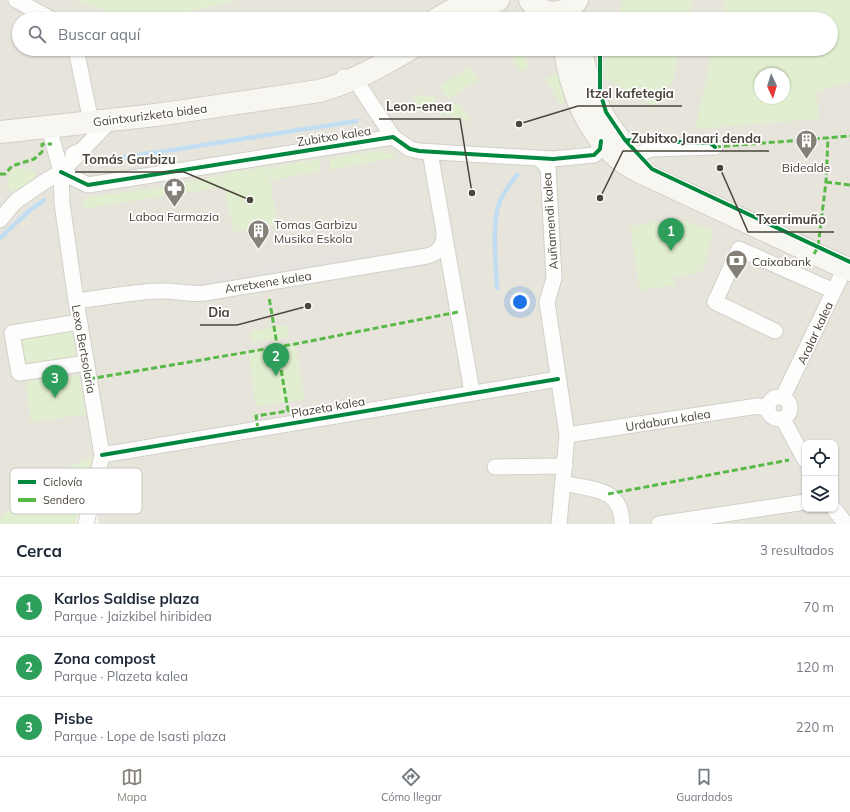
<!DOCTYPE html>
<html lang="es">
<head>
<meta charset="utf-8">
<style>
  :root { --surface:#fff; --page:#f6f6f7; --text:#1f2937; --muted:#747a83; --line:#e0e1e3; --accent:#868178 }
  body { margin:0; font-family:Mulish,sans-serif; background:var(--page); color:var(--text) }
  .controls { position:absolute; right:12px; bottom:12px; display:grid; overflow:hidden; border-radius:8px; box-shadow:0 1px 3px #0004 }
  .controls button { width:36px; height:36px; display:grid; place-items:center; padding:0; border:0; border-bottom:1px solid var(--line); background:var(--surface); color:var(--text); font:20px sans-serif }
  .compass { position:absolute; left:754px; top:68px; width:36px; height:36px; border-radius:50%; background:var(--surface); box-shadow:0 1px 3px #0004; rotate:176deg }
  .you { position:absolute; left:520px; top:302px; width:14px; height:14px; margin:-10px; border:3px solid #fff; border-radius:50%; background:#1a73e8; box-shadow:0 0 0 6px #1a73e833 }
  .badge { display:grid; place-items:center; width:26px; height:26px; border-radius:50%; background:var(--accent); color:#fff; font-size:13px; font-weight:700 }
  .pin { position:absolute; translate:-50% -33px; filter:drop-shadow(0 1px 2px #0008) }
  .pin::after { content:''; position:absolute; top:21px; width:14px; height:12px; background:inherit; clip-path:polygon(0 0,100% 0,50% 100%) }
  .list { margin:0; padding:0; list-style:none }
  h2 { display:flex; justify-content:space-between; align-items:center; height:52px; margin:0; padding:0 16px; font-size:17px }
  h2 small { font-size:13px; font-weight:400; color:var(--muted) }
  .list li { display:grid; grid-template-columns:26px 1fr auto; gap:12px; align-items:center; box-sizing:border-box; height:60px; padding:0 16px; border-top:1px solid var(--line) }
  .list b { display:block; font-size:15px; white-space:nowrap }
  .list p { margin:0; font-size:13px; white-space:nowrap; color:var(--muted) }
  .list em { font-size:13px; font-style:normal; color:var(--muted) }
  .icon { flex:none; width:22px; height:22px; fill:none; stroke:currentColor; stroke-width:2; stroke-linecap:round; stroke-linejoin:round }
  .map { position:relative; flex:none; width:850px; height:524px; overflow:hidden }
  .search { position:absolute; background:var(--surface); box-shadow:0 1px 3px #0004; left:12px; right:12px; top:12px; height:44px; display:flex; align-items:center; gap:10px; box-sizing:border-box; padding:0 14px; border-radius:22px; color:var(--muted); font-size:15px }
  .sheet { height:232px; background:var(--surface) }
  nav { display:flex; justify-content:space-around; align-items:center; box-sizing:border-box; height:56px; border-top:1px solid var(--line); background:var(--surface); font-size:11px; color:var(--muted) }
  nav a { display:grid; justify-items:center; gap:2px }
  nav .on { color:var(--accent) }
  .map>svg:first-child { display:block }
  .residential { fill:#e7e4dc; fill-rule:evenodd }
  .green { fill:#e1eecf; fill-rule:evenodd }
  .parking { fill:#e6e3df }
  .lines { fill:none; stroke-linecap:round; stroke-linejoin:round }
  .stream { stroke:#c0ddf1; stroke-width:4.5 }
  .street-casing { stroke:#d2d0cb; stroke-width:17 }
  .secondary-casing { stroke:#d3cfc5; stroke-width:24 }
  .street { stroke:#fdfdfc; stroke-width:15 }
  .secondary { stroke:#f7f6f1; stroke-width:22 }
  .quiet { stroke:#58b947; stroke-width:3; stroke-dasharray:6 3; stroke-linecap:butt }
  .cycleway-casing { stroke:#fff; stroke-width:6 }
  .cycleway { stroke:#00873e; stroke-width:4 }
  .labels { text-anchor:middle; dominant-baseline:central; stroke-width:3.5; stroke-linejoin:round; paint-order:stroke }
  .street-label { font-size:12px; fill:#4b4439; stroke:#fff }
  .poi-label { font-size:12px; fill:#4b4439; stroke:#fff }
  .key { fill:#fff; stroke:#c9c7c4; stroke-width:1 }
  .key-label { font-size:11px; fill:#4b4439 }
  .leader { fill:none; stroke:#4b4439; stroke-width:1.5 }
  .callout-dot { fill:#4b4439; stroke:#fff; stroke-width:1.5 }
  .callout-label { font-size:13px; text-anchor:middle; font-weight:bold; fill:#4b4439; stroke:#fff; stroke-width:3.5; stroke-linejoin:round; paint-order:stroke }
</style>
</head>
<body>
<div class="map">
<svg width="850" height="524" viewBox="0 0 850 524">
  <rect width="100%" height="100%" fill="#f4f2ee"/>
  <path class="residential" d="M0,0H74L130,19H19V49H831V19H156L240,0H850V524H99L93,457L34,481L0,519ZM760,74H784V98H760ZM805,443H835V509H805Z"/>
  <path class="green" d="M74,0H240L156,19H130Z
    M624,0H693L688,19H617Z
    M725,0H850V82L816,92L819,119L695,129L713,49H831V19H720ZM760,74H784V98H760Z
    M507,49H520L530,66L521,72Z
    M608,49H680L672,83L655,106L599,75Z
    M470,67L478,80L448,99L440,86Z
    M560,71L567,100L560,104L545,79Z
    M415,95L435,96L434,109H415Z
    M459,102L460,104L471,122L440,113Z
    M377,151L389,153L398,157L330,170V158Z
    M319,159L320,171L271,180L269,168Z
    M268,166L277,225L234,232L221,175Z
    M19,168H27L35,173V183L15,195L6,186L11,171Z
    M220,176L222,187L174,195L172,185Z
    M163,187L164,196L82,209L84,199L90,197Z
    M678,219L714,230L702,272L673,277L676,285L640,290L630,226Z
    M288,325L289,337L252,342L251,331Z
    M72,326L77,361L22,370L16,335Z
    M295,344L305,400L256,406L248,352Z
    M79,375L86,414L31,422L26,381Z
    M93,457L76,524H0V519L34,481Z"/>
  <path class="parking" d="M381,247L382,256L290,271L289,262Z
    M426,262L427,266L297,287L296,283Z
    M281,263L283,272L238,280L236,270Z
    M230,271L232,280L198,286L197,276Z"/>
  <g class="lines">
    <path class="stream" d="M102,161L356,121
      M0,238L29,211L44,200
      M497,288C496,263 491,224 500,201C504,191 511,183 517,175"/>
    <defs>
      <path id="street" d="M16,0L51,19
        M76,49L91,122
        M344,77L356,81L393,137
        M49,127L61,172L62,203L76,301L102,455L86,524
        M430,152L472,392
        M73,154L82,150L111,120
        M623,154H638L652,149L715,147
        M539,158L548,168L554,278L547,302L567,435L559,524
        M61,172L88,185L393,137L410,149L419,151L553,159L594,155L600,149L601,141
        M0,220L16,201L44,182L61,172L82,150
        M76,301C103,298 131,292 159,291C175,290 190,295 205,293L427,256C439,253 445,244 444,232
        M79,322L12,333L19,373L87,363
        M775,331L715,302L739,249L834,291
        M768 408a11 11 0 1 1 22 0a11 11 0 1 1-22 0Z
        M783,397L845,268
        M783,419L805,460
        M567,435L758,406L768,409
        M102,455L558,379
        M495,467L565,466
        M563,483C592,490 622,487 622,524
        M834,509L846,524
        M659,524L805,502"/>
      <path id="secondary" d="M530,0C543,17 565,17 577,0
        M437,19L470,0
        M462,19L498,0
        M565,49C571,97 594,149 638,171L850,270
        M580,49L593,97L607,122L636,162
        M0,132L156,115L319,91C353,82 380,66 410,49"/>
    </defs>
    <use href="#street" class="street-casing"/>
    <use href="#secondary" class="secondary-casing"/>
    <use href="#street" class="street"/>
    <use href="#secondary" class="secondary"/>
    <path class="quiet" d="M715,147L850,136
      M0,174H5L12,166L34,159L42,152V144H52
      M826,182L850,185
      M814,254L818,247L826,182L828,138
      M89,379L295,344L458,312
      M258,429L256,416L288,411L269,297
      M608,494L789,460"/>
    <defs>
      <path id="cycleway" d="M600,49V92L606,112L625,140L652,169L850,262
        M625,140L710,143L715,147
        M61,172L88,185L393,137L410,149L419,151L553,159L594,155L600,149L601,141
        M102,455L558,379"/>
    </defs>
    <use href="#cycleway" class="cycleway-casing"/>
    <use href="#cycleway" class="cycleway"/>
  </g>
  <defs>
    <symbol id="building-pin" viewBox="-11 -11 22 30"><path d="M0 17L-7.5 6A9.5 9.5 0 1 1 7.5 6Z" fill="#868178" stroke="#fff"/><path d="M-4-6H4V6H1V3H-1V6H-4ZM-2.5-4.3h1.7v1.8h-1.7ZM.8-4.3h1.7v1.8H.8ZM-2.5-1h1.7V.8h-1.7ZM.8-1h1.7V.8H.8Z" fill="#fff"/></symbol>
    <symbol id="pharmacy-pin" viewBox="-11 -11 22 30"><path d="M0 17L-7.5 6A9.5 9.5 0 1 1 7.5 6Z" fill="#868178" stroke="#fff"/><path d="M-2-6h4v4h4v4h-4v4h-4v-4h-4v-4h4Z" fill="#fff"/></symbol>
    <symbol id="bank-pin" viewBox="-11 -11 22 30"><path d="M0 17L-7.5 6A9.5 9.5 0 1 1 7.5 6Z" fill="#868178" stroke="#fff"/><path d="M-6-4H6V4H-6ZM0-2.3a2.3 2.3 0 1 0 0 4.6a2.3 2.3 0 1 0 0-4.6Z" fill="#fff"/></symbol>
  </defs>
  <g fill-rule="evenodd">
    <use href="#building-pin" x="794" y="128" width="25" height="34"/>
    <use href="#pharmacy-pin" x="162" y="176" width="25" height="34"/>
    <use href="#building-pin" x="246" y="218" width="25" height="34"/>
    <use href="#bank-pin" x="724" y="248" width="25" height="34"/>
  </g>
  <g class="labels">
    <g class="street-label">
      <text transform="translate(150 115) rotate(-7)">Gaintxurizketa bidea</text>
      <text transform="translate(334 136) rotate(-9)">Zubitxo kalea</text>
      <text transform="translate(550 221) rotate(-94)">Auñamendi kalea</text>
      <text transform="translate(268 282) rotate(-9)">Arretxene kalea</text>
      <text transform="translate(815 333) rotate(-65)">Aralar kalea</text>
      <text transform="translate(84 349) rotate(80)">Lexo Bertsolaria</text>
      <text transform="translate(328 407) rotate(-10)">Plazeta kalea</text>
      <text transform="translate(668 420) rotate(-9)">Urdaburu kalea</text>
    </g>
    <g class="poi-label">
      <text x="806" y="167">Bidealde</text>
      <text x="174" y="216">Laboa Farmazia</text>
      <text x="274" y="224" text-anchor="start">Tomas Garbizu<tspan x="274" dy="14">Musika Eskola</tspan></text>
      <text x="752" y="261" text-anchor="start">Caixabank</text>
    </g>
  </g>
  <rect x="10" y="468" width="132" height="46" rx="6" class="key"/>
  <rect x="18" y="480" width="18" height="4" fill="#00873e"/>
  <rect x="18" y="498" width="18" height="4" fill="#58b947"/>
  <g class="key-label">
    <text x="43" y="486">Ciclovía</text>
    <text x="43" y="504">Sendero</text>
  </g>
  <path class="leader" d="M519 124L578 106H682M472 193L460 119H379M600 198L623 151H769M250 200L184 172H75M720 168L748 232H834M308 306L237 325H200"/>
  <g class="callout-dot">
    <circle cx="519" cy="124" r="4"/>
    <circle cx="472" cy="193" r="4"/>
    <circle cx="600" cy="198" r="4"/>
    <circle cx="250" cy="200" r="4"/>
    <circle cx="720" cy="168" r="4"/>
    <circle cx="308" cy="306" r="4"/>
  </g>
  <g class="callout-label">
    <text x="630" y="98">Itzel kafetegia</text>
    <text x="419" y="111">Leon-enea</text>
    <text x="696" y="143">Zubitxo Janari denda</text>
    <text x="129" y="164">Tomás Garbizu</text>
    <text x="791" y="224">Txerrimuño</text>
    <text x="219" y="317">Dia</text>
  </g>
</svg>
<div class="controls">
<button><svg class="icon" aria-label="locate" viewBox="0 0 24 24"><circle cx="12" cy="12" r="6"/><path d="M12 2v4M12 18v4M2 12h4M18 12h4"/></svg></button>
<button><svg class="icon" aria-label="layers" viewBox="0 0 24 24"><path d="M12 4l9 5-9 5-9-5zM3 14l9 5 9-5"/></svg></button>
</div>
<svg class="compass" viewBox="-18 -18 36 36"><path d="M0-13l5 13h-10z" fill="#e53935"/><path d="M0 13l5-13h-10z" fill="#747a83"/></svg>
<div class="you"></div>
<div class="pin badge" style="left:671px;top:251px;background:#2e9e5b">1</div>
<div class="pin badge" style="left:276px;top:376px;background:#2e9e5b">2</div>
<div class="pin badge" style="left:55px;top:398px;background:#2e9e5b">3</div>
<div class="search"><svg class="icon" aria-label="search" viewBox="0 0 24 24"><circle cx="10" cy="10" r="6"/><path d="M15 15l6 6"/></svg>Buscar aquí</div>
</div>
<section class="sheet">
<h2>Cerca<small>3 resultados</small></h2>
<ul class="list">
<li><span class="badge" style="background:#2e9e5b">1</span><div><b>Karlos Saldise plaza</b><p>Parque · Jaizkibel hiribidea</p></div><em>70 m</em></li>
<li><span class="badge" style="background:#2e9e5b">2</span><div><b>Zona compost</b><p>Parque · Plazeta kalea</p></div><em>120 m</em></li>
<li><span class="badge" style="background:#2e9e5b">3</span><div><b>Pisbe</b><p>Parque · Lope de Isasti plaza</p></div><em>220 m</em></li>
</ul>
</section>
<nav>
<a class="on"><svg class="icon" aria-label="map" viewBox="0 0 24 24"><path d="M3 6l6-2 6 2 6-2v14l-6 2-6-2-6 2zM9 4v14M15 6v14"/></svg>Mapa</a>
<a><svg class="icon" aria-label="directions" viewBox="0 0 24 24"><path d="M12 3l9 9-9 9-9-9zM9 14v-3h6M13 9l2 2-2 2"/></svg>Cómo llegar</a>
<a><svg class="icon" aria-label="saved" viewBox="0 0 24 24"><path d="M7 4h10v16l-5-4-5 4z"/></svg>Guardados</a>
</nav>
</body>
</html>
